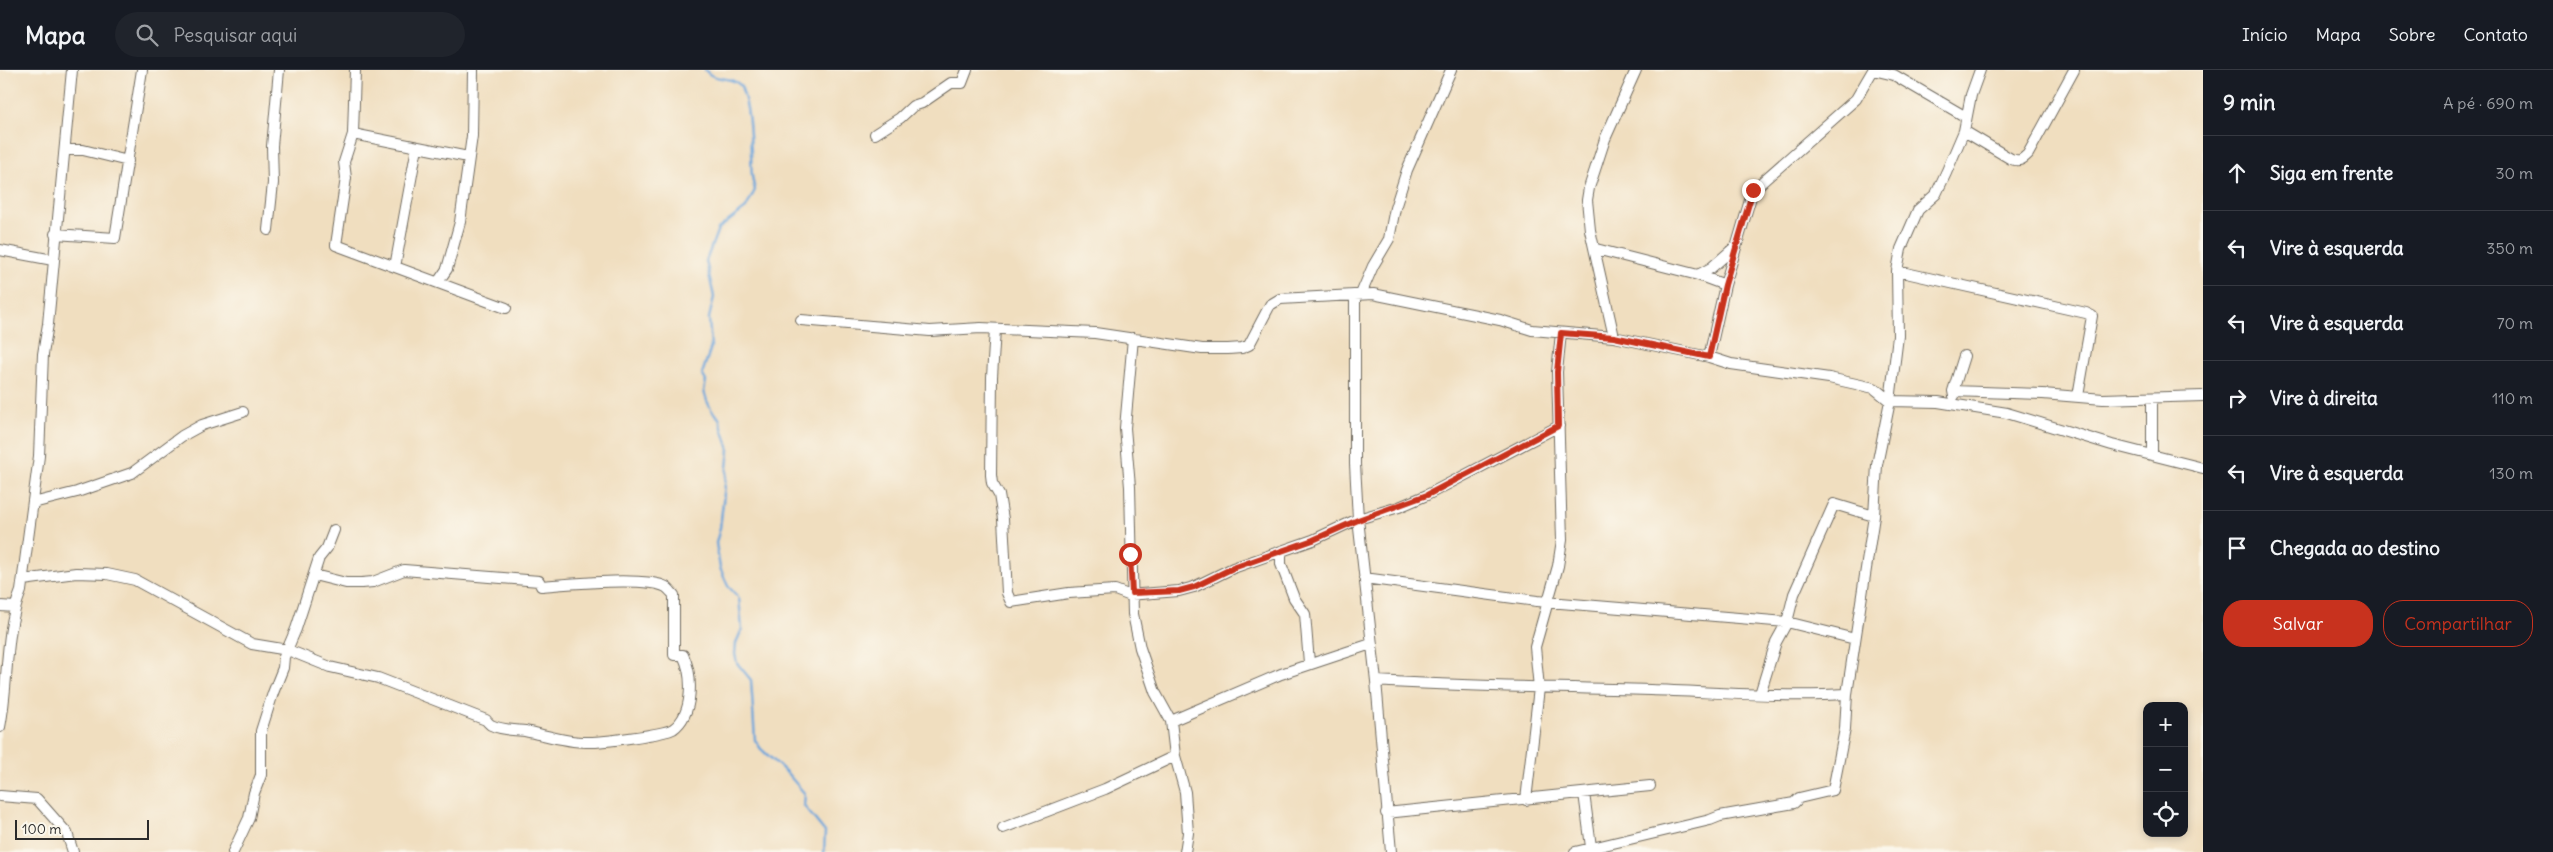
<!DOCTYPE html>
<html lang="pt">
<head>
<meta charset="utf-8">
<style>
  :root { --surface:#171b24; --page:#20242c; --text:#f1f3f6; --muted:#9ea1a6; --line:#363941; --accent:#c8321e }
  body { margin:0; font-family:Delius,sans-serif; background:var(--page); color:var(--text) }
  .controls { position:absolute; right:15px; bottom:15px; display:grid; overflow:hidden; border-radius:10px; box-shadow:0 2px 8px #0003 }
  .controls button { width:45px; height:45px; display:grid; place-items:center; padding:0; border:0; border-bottom:1px solid var(--line); background:var(--surface); color:var(--text); font:25px sans-serif }
  .scale { position:absolute; left:15px; bottom:12px; width:134px; box-sizing:border-box; padding-left:5px; border:2px solid #2b2b2b; border-top:0; font-size:14px; line-height:18px; white-space:nowrap; color:#2b2b2b; -webkit-text-stroke:4px #fbf7ec; paint-order:stroke }
  .stop { position:absolute; width:15px; height:15px; margin:-11px; border:4px solid #c8321e; border-radius:50%; background:#fff }
  .stop.end { background:#c8321e; border-color:#fff; box-shadow:0 1px 5px #0008 }
  .list { margin:0; padding:0; list-style:none }
  h2 { display:flex; justify-content:space-between; align-items:center; height:65px; margin:0; padding:0 20px; font-size:21px }
  h2 small { font-size:16px; font-weight:400; color:var(--muted) }
  .list li { display:grid; grid-template-columns:32px 1fr auto; gap:15px; align-items:center; box-sizing:border-box; height:75px; padding:0 20px; border-top:1px solid var(--line) }
  .list b { display:block; font-size:19px; white-space:nowrap }
  .list em { font-size:16px; font-style:normal; color:var(--muted) }
  .actions { display:flex; gap:10px; padding:15px 20px }
  .actions a { flex:1; padding:11px 0; border:1px solid var(--accent); border-radius:20px; text-align:center; font-size:18px; color:var(--accent) }
  .actions .main { background:var(--accent); color:#fff }
  .icon { flex:none; width:28px; height:28px; fill:none; stroke:currentColor; stroke-width:2; stroke-linecap:round; stroke-linejoin:round }
  .map { position:relative; flex:none; width:2203px; height:782px; overflow:hidden }
  header { display:flex; align-items:center; gap:30px; box-sizing:border-box; height:70px; padding:0 25px; background:var(--surface); border-bottom:1px solid var(--line) }
  header strong { font-size:24px }
  nav { display:flex; gap:28px; margin-inline-start:auto; font-size:18px }
  .search { width:350px; height:45px; background:var(--page); display:flex; align-items:center; gap:12px; box-sizing:border-box; padding:0 18px; border-radius:28px; color:var(--muted); font-size:19px }
  main { display:flex }
  aside { flex:1; background:var(--surface) }
  .map>svg:first-child { display:block }
  .lines { fill:none; stroke-linecap:round; stroke-linejoin:round }
  .stream { stroke:#6ba4da; stroke-width:2.5 }
  .street-casing { stroke:#706a5f; stroke-width:12 }
  .street { stroke:#fff; stroke-width:10 }
  .route { stroke:#c8321e; stroke-width:6 }
</style>
</head>
<body>
<header>
<strong>Mapa</strong>
<div class="search"><svg class="icon" aria-label="search" viewBox="0 0 24 24"><circle cx="10" cy="10" r="6"/><path d="M15 15l6 6"/></svg>Pesquisar aqui</div>
<nav><a>Início</a><a>Mapa</a><a>Sobre</a><a>Contato</a></nav>
</header>
<main>
<div class="map">
<svg width="2203" height="782" viewBox="0 0 2203 782">
  <rect width="100%" height="100%" fill="#fbf7ec"/>
  <filter id="ink" filterUnits="userSpaceOnUse"><feTurbulence type="fractalNoise" baseFrequency=".02" numOctaves="2"/><feDisplacementMap in="SourceGraphic" scale="10" xChannelSelector="R" yChannelSelector="G"/><feConvolveMatrix kernelMatrix="1 2 1 2 8 2 1 2 1" color-interpolation-filters="sRGB"/></filter>
  <filter id="wash" filterUnits="userSpaceOnUse"><feTurbulence type="fractalNoise" baseFrequency=".0096" numOctaves="4" result="noise"/><feDisplacementMap in="SourceGraphic" scale="20" xChannelSelector="R" yChannelSelector="G"/><feGaussianBlur stdDeviation="1.12" result="paint"/><feColorMatrix in="noise" values="0 0 0 0 0 0 0 0 0 0 0 0 0 0 0 0 0 1.4 0 .05"/><feComposite in="paint" operator="in"/></filter>
  <g filter="url(#wash)">
    <rect width="100%" height="100%" fill="#f0debf"/>
    <g class="lines">
      <path class="stream" d="M705,0C714,12 731,5 741,16C749,38 750,60 751,83C752,99 750,104 755,120L746,138L718,159L706,191L714,227L709,248L711,277L702,304L706,311L704,321L707,331L712,341L719,348L729,380L720,458L716,473L720,498L728,516L739,528L742,559L736,573L735,584L737,593L751,610L755,670L761,679L787,703L805,724L804,736L825,762L824,782"/>
    </g>
  </g>
  <g filter="url(#ink)">
    <g class="lines">
      <defs>
        <path id="street" d="M355,0L353,64L344,92L346,108L336,175L506,238
          M1964,61L2011,89C2019,92 2022,90 2028,84L2074,0
          M353,64L468,87
          M875,64L900,48L913,36L922,33L951,13H962L967,0
          M65,80H83L128,91
          M268,160L273,113L272,76L279,0
          M55,164L115,168L142,0
          M1596,179L1698,205L1725,215
          M0,180L53,190
          M395,197L417,77
          M1897,201L2086,243L2092,246L2078,326
          M1698,205L1711,198L1735,177
          M438,212L447,199L460,152L472,66L473,0
          M1361,224L1373,196L1389,169L1395,138L1407,100L1451,0
          M1355,225V394L1358,449L1376,611L1391,782
          M801,250L930,261L981,258L1095,263L1202,279H1228L1242,278L1249,275L1270,235L1280,229L1373,224L1500,250L1532,260L1614,267L1709,287L1731,294L1829,308L1874,318L1890,331L1938,332L2007,343L2112,375L2203,398
          M995,259L992,307L991,405L992,413L999,425L1003,449L1007,523L1011,532L1069,523L1115,520L1128,525L1179,521L1194,517L1233,498L1313,470L1358,449L1399,437L1427,425L1559,356
          M1614,267L1590,160L1587,130L1589,118L1605,69L1636,0
          M1133,268L1125,358L1130,417L1133,544L1140,578L1155,622L1171,651L1175,686L1185,722L1188,763L1185,782
          M1709,287L1725,215L1753,120L1856,29L1873,0L1894,5L1966,47
          M1953,321L2043,324L2103,329L2203,326
          M1954,326L1953,321L1964,286
          M2152,384V329
          M33,433L77,422L132,403L182,366L202,355L243,342
          M1281,481V494L1294,528L1305,544L1309,593
          M1364,508L1537,531L1787,552L1855,569
          M23,510L76,503L107,504L135,510L252,574L288,580L330,597L378,608L486,650C486,651 491,655 491,655C501,660 515,660 525,661C545,665 566,672 586,672C598,673 665,664 673,659C694,644 693,605 683,585H674V525C672,523 669,519 666,517C646,506 567,514 541,516L539,511L404,500L373,512L362,513H346L314,505
          M0,536L15,537
          M1376,611C1467,617 1558,617 1650,620C1716,622 1781,628 1847,624
          M1760,624L1776,572L1787,552L1794,524L1834,434L1874,446
          M1171,651L1281,604L1371,574
          M0,657C9,612 4,563 21,521L39,386L43,284L48,254L72,0
          M1584,723L1591,777
          M0,726L37,729L67,763L73,782
          M1526,730L1539,618L1535,577L1558,496L1562,470L1557,302L1561,263
          M1386,743L1650,716
          M1003,758L1105,719L1175,686
          M233,782L249,748L254,723L261,705V661L273,623L283,598L284,587L296,559L319,488L327,478L334,460
          M1575,782L1710,750L1720,746L1794,733L1799,728L1833,720L1845,659L1847,624L1874,446L1877,395L1890,331L1898,266L1897,201L1901,179L1918,140L1936,124L1946,103L1964,61L1971,25L1980,0"/>
      </defs>
      <use href="#street" class="street-casing"/>
      <use href="#street" class="street"/>
    </g>
  </g>
  <g class="lines" filter="url(#ink)">
    <path class="route" d="M1130,484L1132,523L1179,521L1194,517L1233,498L1313,470L1358,450L1427,425L1558,356L1557,302L1561,263L1614,267L1709,287L1725,215L1753,120"/>
  </g>
</svg>
<div class="controls">
<button>+</button>
<button>−</button>
<button><svg class="icon" aria-label="locate" viewBox="0 0 24 24"><circle cx="12" cy="12" r="6"/><path d="M12 2v4M12 18v4M2 12h4M18 12h4"/></svg></button>
</div>
<div class="scale">100 m</div>
<div class="stop" style="left:1130px;top:484px"></div>
<div class="stop end" style="left:1753px;top:120px"></div>
</div>
<aside>
<h2>9 min<small>A pé · 690 m</small></h2>
<ul class="list">
<li><svg class="icon" aria-label="ahead" viewBox="0 0 24 24"><path d="M12 20V5M6 11l6-6 6 6"/></svg><div><b>Siga em frente</b></div><em>30 m</em></li>
<li><svg class="icon" aria-label="left" viewBox="0 0 24 24"><path d="M17 20v-9H6M10 6l-5 5 5 5"/></svg><div><b>Vire à esquerda</b></div><em>350 m</em></li>
<li><svg class="icon" aria-label="left" viewBox="0 0 24 24"><path d="M17 20v-9H6M10 6l-5 5 5 5"/></svg><div><b>Vire à esquerda</b></div><em>70 m</em></li>
<li><svg class="icon" aria-label="right" viewBox="0 0 24 24"><path d="M7 20v-9h11M14 6l5 5-5 5"/></svg><div><b>Vire à direita</b></div><em>110 m</em></li>
<li><svg class="icon" aria-label="left" viewBox="0 0 24 24"><path d="M17 20v-9H6M10 6l-5 5 5 5"/></svg><div><b>Vire à esquerda</b></div><em>130 m</em></li>
<li><svg class="icon" aria-label="arrive" viewBox="0 0 24 24"><path d="M6 21V4h12l-3 4 3 4H6"/></svg><div><b>Chegada ao destino</b></div></li>
</ul>
<div class="actions"><a class="main">Salvar</a><a>Compartilhar</a></div>
</aside>
</main>
</body>
</html>
